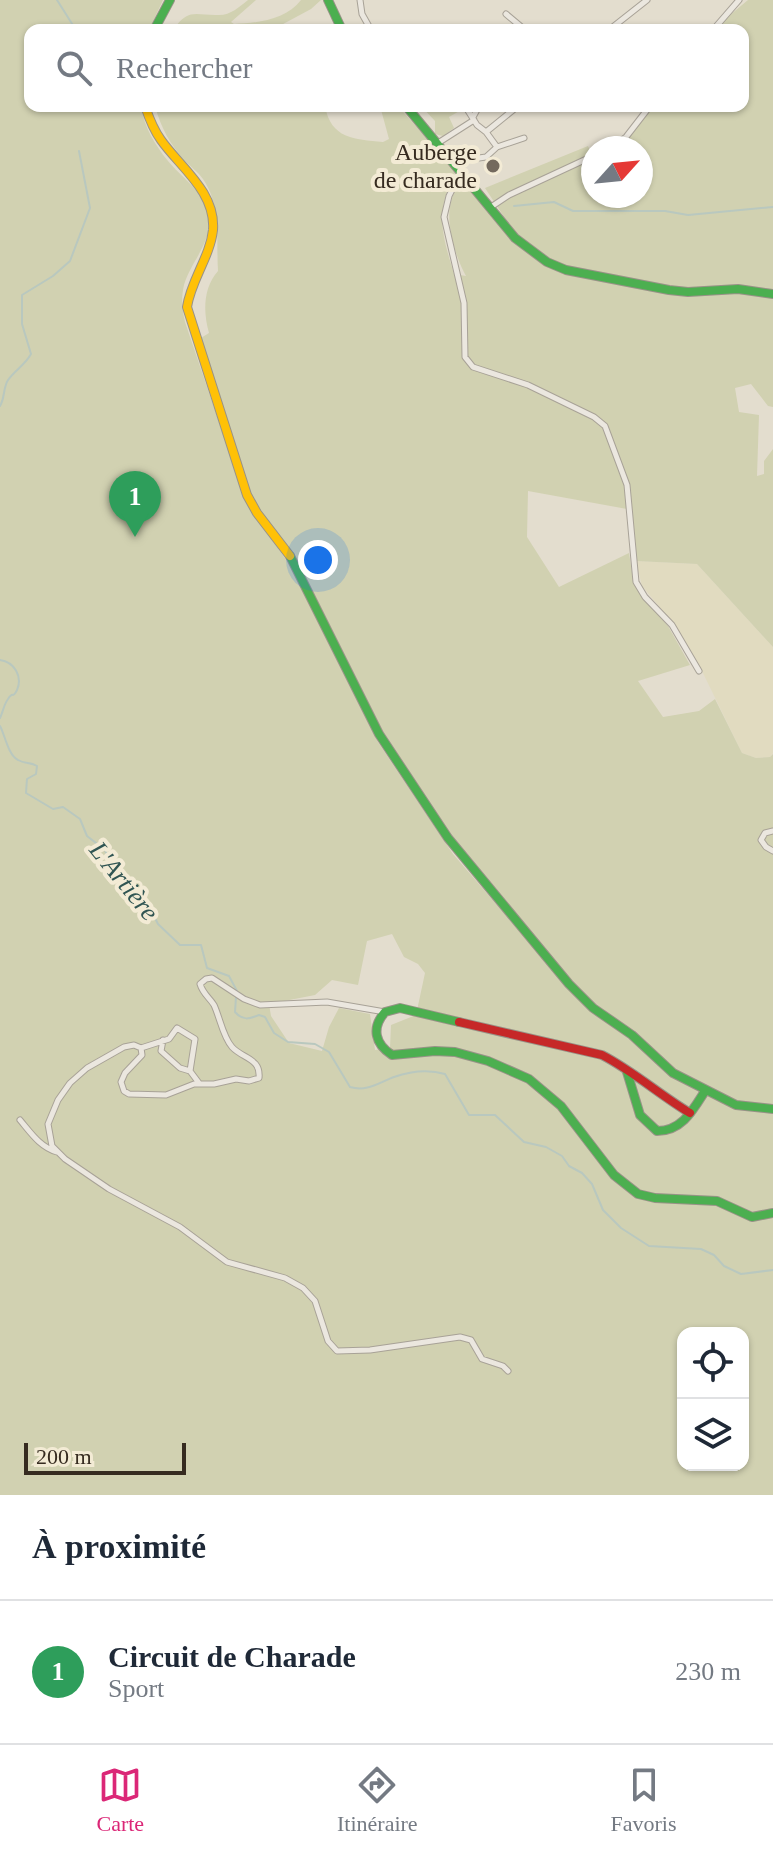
<!DOCTYPE html>
<html lang="fr">
<head>
<meta charset="utf-8">
<style>
  :root { --surface:#fff; --page:#f2f2f3; --text:#1f2937; --muted:#747a83; --line:#e0e1e3; --accent:#db2777 }
  body { margin:0; font-family:"Times New Roman",serif; background:var(--page); color:var(--text) }
  .controls { position:absolute; right:24px; bottom:24px; display:grid; overflow:hidden; border-radius:16px; box-shadow:0 2px 6px #0004 }
  .controls button { width:72px; height:72px; display:grid; place-items:center; padding:0; border:0; border-bottom:2px solid var(--line); background:var(--surface); color:var(--text); font:40px sans-serif }
  .compass { position:absolute; left:581px; top:136px; width:72px; height:72px; border-radius:50%; background:var(--surface); box-shadow:0 2px 6px #0004; rotate:63deg }
  .scale { position:absolute; left:24px; bottom:20px; width:162px; box-sizing:border-box; padding-left:8px; border:4px solid #362b20; border-top:0; font-size:22px; line-height:28px; white-space:nowrap; color:#362b20; -webkit-text-stroke:6px #f3ebd5; paint-order:stroke }
  .you { position:absolute; left:318px; top:560px; width:28px; height:28px; margin:-20px; border:6px solid #fff; border-radius:50%; background:#1a73e8; box-shadow:0 0 0 12px #1a73e833 }
  .badge { display:grid; place-items:center; width:52px; height:52px; border-radius:50%; background:var(--accent); color:#fff; font-size:26px; font-weight:700 }
  .pin { position:absolute; translate:-50% -66px; filter:drop-shadow(0 2px 4px #0008) }
  .pin::after { content:''; position:absolute; top:42px; width:28px; height:24px; background:inherit; clip-path:polygon(0 0,100% 0,50% 100%) }
  .list { margin:0; padding:0; list-style:none }
  h2 { display:flex; justify-content:space-between; align-items:center; height:104px; margin:0; padding:0 32px; font-size:34px }
  h2 small { font-size:26px; font-weight:400; color:var(--muted) }
  .list li { display:grid; grid-template-columns:52px 1fr auto; gap:24px; align-items:center; box-sizing:border-box; height:144px; padding:0 32px; border-top:2px solid var(--line) }
  .list b { display:block; font-size:30px; white-space:nowrap }
  .list p { margin:0; font-size:26px; white-space:nowrap; color:var(--muted) }
  .list em { font-size:26px; font-style:normal; color:var(--muted) }
  .icon { flex:none; width:44px; height:44px; fill:none; stroke:currentColor; stroke-width:2; stroke-linecap:round; stroke-linejoin:round }
  .map { position:relative; flex:none; width:773px; height:1495px; overflow:hidden }
  .search { position:absolute; background:var(--surface); box-shadow:0 2px 6px #0004; left:24px; right:24px; top:24px; height:88px; display:flex; align-items:center; gap:20px; box-sizing:border-box; padding:0 28px; border-radius:16px; color:var(--muted); font-size:30px }
  .sheet { height:248px; background:var(--surface) }
  nav { display:flex; justify-content:space-around; align-items:center; box-sizing:border-box; height:112px; border-top:2px solid var(--line); background:var(--surface); font-size:22px; color:var(--muted) }
  nav a { display:grid; justify-items:center; gap:4px }
  nav .on { color:var(--accent) }
  .map>svg:first-child { display:block }
  .farmland { fill:#e1dbc0 }
  .green { fill:#d1d1b1; fill-rule:evenodd }
  .lines { fill:none; stroke-linecap:round; stroke-linejoin:round }
  .stream { stroke:#b9c8bf; stroke-width:2 }
  .street-casing { stroke:#a8a297; stroke-width:7 }
  .fast-casing { stroke:#989287; stroke-width:10 }
  .slow-casing { stroke:#989287; stroke-width:10 }
  .jam-casing { stroke:#989287; stroke-width:10 }
  .street { stroke:#ebe7df; stroke-width:5 }
  .fast { stroke:#4caf50; stroke-width:8 }
  .slow { stroke:#ffc107; stroke-width:8 }
  .jam { stroke:#c62828; stroke-width:8 }
  .poi-dot { fill:#73695d; stroke:#f3ebd5; stroke-width:3 }
  .labels { text-anchor:middle; dominant-baseline:central; stroke-width:8; stroke-linejoin:round; paint-order:stroke }
  .poi-label { font-size:24px; fill:#362b20; stroke:#f3ebd5; text-anchor:end }
  .water-label { font-size:26px; font-style:italic; fill:#305553; stroke:#f3ebd5 }
</style>
</head>
<body>
<div class="map">
<svg width="773" height="1495" viewBox="0 0 773 1495">
  <rect width="100%" height="100%" fill="#e3ddce"/>
  <path class="farmland" d="M636,561L697,564L773,647V753L770,757L756,758L742,753L701,669L677,628L642,586Z"/>
  <path class="green" d="M0,0H163L149,30H30V106H141C144,127 155,145 168,161C182,178 200,188 207,210C216,240 192,258 184,285C181,298 182,309 185,322L246,502L293,570L378,742L453,854L548,964L585,1001L470,867L379,734L293,561L254,508L196,341L209,333C203,312 203,288 218,271C216,240 222,207 203,179C198,172 191,167 185,161C170,144 161,128 155,106H325C331,139 354,139 383,142L389,139L380,106H398L456,171C435,212 441,231 454,274L466,276C456,258 445,224 451,202C453,193 458,186 462,178L503,228L508,223L485,188L588,146L593,158V196H641V148H616L650,106H743V30H712L748,0H773V407L768,406L751,384L735,388L739,412L759,415L757,476L764,474V461L773,449V647L697,564L636,561L627,509L528,491L527,537L559,587L629,553L634,585L668,626L690,665L638,681L663,717L699,711L715,699L742,753L756,758L770,757L773,754V1495H0ZM392,934L404,957L418,964L425,973L416,1015L391,1025L390,1048L375,1050L370,1014L339,1008L329,1027L322,1051L289,1043L271,1016L269,1004L315,995L332,980L358,985L367,941ZM683,1333H743V1465H683Z
    M248,0H256L231,22L234,24C257,23 286,20 301,0H321L311,9L272,30H167H173C189,7 196,16 219,15C231,15 239,7 248,0Z
    M421,106H461L463,109L449,117L454,128L443,136L435,134V121Z"/>
  <g class="lines">
    <path class="stream" d="M57,0L76,30
      M514,206L554,202L573,211H665L688,215L773,207
      M0,406C5,398 3,388 8,380C15,370 25,365 31,354L22,324V295L53,276L70,261L90,208L79,151
      M0,660C14,662 23,676 17,690C12,700 14,690 8,699C4,704 3,712 0,718
      M0,726C5,735 8,755 18,760C25,764 31,762 37,766L36,774L27,779L26,793L53,809L63,807L80,819L87,836L105,850L116,875L128,881L142,902L151,910L158,924L180,945H201L207,968L229,976L237,991
      M236,997L235,1012C243,1021 249,1019 259,1015L265,1017L274,1033L288,1042L315,1044L329,1052L350,1087C367,1092 378,1083 394,1077C411,1071 428,1069 445,1074L469,1115H495L524,1142L546,1147L562,1156L569,1166L582,1173L592,1184L603,1210L621,1228L649,1246L701,1249L714,1255L724,1266L741,1274L773,1270"/>
    <defs>
      <path id="street" d="M360,0L362,14L371,30
        M506,14L525,30
        M609,30L647,0
        M713,30L739,0
        M465,106L477,125L486,132L518,106
        M473,117L479,106
        M486,132L497,147L524,138
        M438,143L474,120
        M611,148L626,137L650,106
        M479,158L486,157L497,147
        M461,172L449,196L444,217L464,303L465,357L473,367L528,385L594,417L605,426L627,485L636,582L645,597L672,625L699,671
        M491,207L509,195L593,156
        M773,831L765,833L761,840L766,847L773,851
        M385,1012L327,1002L260,1005L244,999L212,978L206,979L200,984C203,994 209,997 214,1005C220,1018 223,1037 232,1047C243,1059 261,1058 259,1078L249,1081L236,1079L214,1084H194L166,1095L129,1094L124,1091L121,1082L125,1073L142,1055L141,1048L134,1045L124,1047L87,1068L70,1083L58,1100L48,1124L52,1146L65,1159L109,1189L180,1227L227,1262L285,1278L303,1288L315,1301L328,1341L337,1351L370,1350L460,1337L471,1340L482,1359L503,1366L508,1371
        M163,1040L161,1051L180,1068L190,1071
        M141,1048L169,1039L177,1028L195,1039L190,1071L199,1083
        M20,1120C31,1133 40,1147 57,1152"/>
      <path id="fast" d="M328,0L342,30
        M154,30L170,0
        M406,106L515,238L547,262L566,270L669,290L688,292L738,289L773,294
        M290,556L379,734L448,838L569,984L593,1008L632,1035L673,1073L736,1105L773,1109
        M459,1022L400,1008L385,1012C371,1028 375,1044 392,1055L435,1051L455,1052L488,1061L529,1079L561,1106L614,1175L638,1194L655,1198L717,1201L752,1217L773,1213
        M627,1072L640,1115L657,1131C682,1131 693,1110 705,1091"/>
      <path id="slow" d="M145,106C149,118 153,129 161,140C180,167 216,192 213,230C210,257 191,280 187,307L247,495L257,513L290,556"/>
      <path id="jam" d="M459,1022L602,1055C633,1071 660,1095 690,1113"/>
    </defs>
    <use href="#street" class="street-casing"/>
    <use href="#fast" class="fast-casing"/>
    <use href="#slow" class="slow-casing"/>
    <use href="#jam" class="jam-casing"/>
    <use href="#street" class="street"/>
    <use href="#fast" class="fast"/>
    <use href="#slow" class="slow"/>
    <use href="#jam" class="jam"/>
  </g>
  <circle class="poi-dot" cx="493" cy="166" r="8"/>
  <g class="labels">
    <g class="poi-label">
      <text x="477" y="152">Auberge<tspan x="477" dy="28">de charade</tspan></text>
    </g>
    <g class="water-label">
      <text transform="translate(124 881) rotate(51)">L'Artière</text>
    </g>
  </g>
</svg>
<div class="controls">
<button><svg class="icon" aria-label="locate" viewBox="0 0 24 24"><circle cx="12" cy="12" r="6"/><path d="M12 2v4M12 18v4M2 12h4M18 12h4"/></svg></button>
<button><svg class="icon" aria-label="layers" viewBox="0 0 24 24"><path d="M12 4l9 5-9 5-9-5zM3 14l9 5 9-5"/></svg></button>
</div>
<svg class="compass" viewBox="-18 -18 36 36"><path d="M0-13l5 13h-10z" fill="#e53935"/><path d="M0 13l5-13h-10z" fill="#747a83"/></svg>
<div class="scale">200 m</div>
<div class="you"></div>
<div class="pin badge" style="left:135px;top:537px;background:#2e9e5b">1</div>
<div class="search"><svg class="icon" aria-label="search" viewBox="0 0 24 24"><circle cx="10" cy="10" r="6"/><path d="M15 15l6 6"/></svg>Rechercher</div>
</div>
<section class="sheet">
<h2>À proximité<small></small></h2>
<ul class="list">
<li><span class="badge" style="background:#2e9e5b">1</span><div><b>Circuit de Charade</b><p>Sport</p></div><em>230 m</em></li>
</ul>
</section>
<nav>
<a class="on"><svg class="icon" aria-label="map" viewBox="0 0 24 24"><path d="M3 6l6-2 6 2 6-2v14l-6 2-6-2-6 2zM9 4v14M15 6v14"/></svg>Carte</a>
<a><svg class="icon" aria-label="directions" viewBox="0 0 24 24"><path d="M12 3l9 9-9 9-9-9zM9 14v-3h6M13 9l2 2-2 2"/></svg>Itinéraire</a>
<a><svg class="icon" aria-label="saved" viewBox="0 0 24 24"><path d="M7 4h10v16l-5-4-5 4z"/></svg>Favoris</a>
</nav>
</body>
</html>
